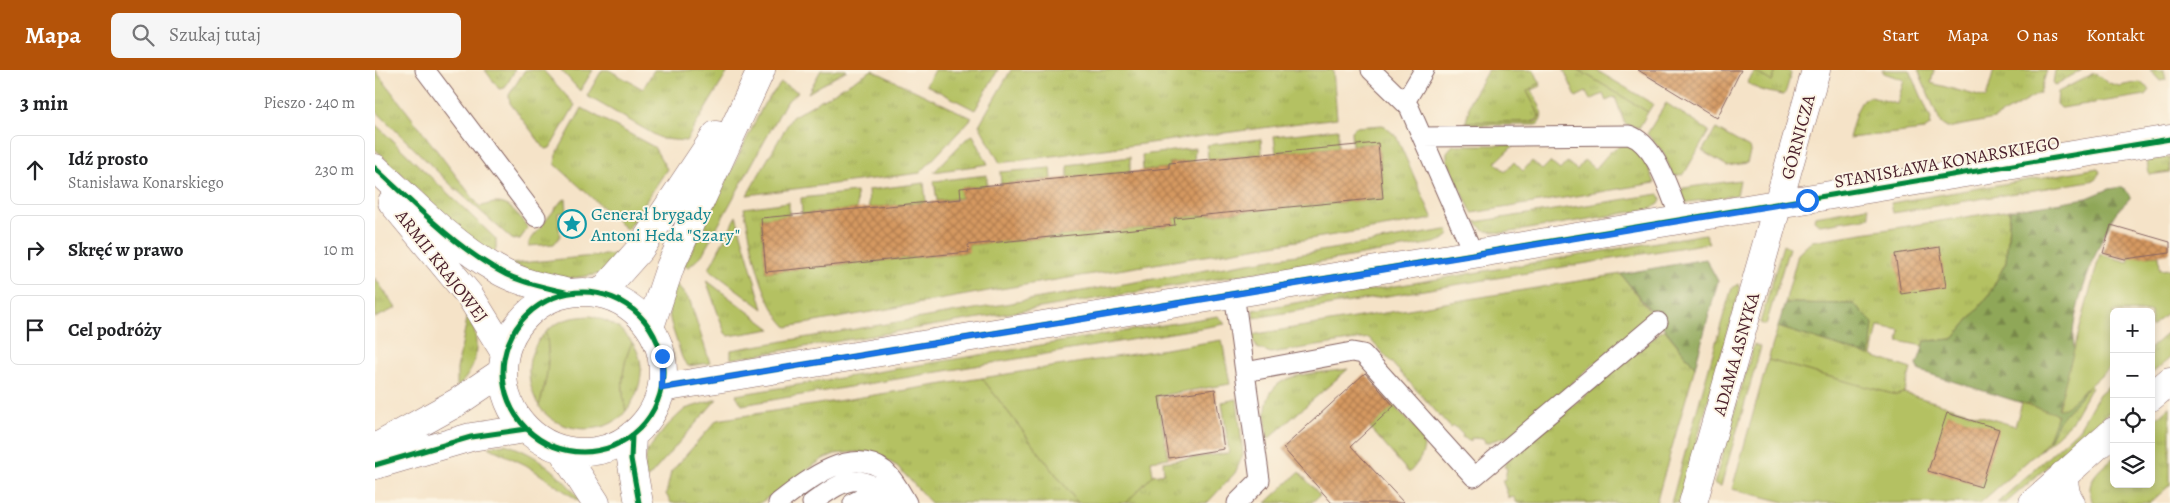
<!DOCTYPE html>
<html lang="pl">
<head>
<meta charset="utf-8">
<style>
  :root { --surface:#fff; --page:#f6f6f6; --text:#202124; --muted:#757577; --line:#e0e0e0; --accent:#b45309 }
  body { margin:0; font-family:Alegreya,serif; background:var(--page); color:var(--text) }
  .controls { position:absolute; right:15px; bottom:15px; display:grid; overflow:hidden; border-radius:8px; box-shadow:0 2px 8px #0003 }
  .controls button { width:45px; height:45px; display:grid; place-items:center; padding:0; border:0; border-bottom:1px solid var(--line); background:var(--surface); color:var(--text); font:25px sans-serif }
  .stop { position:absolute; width:15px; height:15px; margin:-11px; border:4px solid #1a73e8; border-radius:50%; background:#fff }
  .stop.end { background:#1a73e8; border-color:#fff; box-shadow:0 1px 5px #0008 }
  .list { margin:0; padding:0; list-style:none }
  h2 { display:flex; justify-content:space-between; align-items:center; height:65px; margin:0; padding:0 20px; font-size:21px }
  h2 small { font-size:16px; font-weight:400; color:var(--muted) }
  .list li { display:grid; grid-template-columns:32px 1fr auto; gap:15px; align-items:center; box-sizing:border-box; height:70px; margin:0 10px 10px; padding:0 10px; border:1px solid var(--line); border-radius:8px }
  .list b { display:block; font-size:19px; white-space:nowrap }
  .list p { margin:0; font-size:16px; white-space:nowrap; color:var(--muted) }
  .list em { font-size:16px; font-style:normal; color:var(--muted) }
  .icon { flex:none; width:28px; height:28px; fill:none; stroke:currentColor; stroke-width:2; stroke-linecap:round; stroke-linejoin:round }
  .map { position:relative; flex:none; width:1795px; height:433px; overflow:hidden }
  header { display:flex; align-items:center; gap:30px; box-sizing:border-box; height:70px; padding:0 25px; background:var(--accent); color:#fff }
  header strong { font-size:24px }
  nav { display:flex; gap:28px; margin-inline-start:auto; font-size:18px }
  .search { width:350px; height:45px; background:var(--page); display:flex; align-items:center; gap:12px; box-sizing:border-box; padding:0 18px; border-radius:8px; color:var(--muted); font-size:19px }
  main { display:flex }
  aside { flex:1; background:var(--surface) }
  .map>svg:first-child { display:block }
  .grass { fill:url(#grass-tufts); stroke:#7f7046 }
  .forest { fill:url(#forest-firs); stroke:#6c6342 }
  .green { fill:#b4c162; stroke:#7f7046 }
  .building { fill:url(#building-cross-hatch) }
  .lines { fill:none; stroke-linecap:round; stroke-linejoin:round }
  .lane-casing { stroke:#866462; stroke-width:21 }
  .street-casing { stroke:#866462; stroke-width:29 }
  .secondary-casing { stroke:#866462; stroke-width:29 }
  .lane { stroke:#fff; stroke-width:19 }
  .street { stroke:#fff; stroke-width:28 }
  .secondary { stroke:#fff; stroke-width:28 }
  .cycleway-casing { stroke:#fcf5e5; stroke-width:8 }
  .cycleway { stroke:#00873e; stroke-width:5 }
  .route { stroke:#1a73e8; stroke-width:6 }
  .labels { text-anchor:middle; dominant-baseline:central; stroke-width:4; stroke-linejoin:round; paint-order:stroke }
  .street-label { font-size:18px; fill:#4a1f2b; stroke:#fcf5e5 }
  .culture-label { font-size:18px; fill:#0d838f; stroke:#fcf5e5; text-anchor:start }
</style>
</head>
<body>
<header>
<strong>Mapa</strong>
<div class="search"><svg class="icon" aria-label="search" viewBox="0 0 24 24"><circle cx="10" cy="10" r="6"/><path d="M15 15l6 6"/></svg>Szukaj tutaj</div>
<nav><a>Start</a><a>Mapa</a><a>O nas</a><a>Kontakt</a></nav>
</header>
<main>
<aside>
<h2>3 min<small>Pieszo · 240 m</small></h2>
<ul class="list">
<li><svg class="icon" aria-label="ahead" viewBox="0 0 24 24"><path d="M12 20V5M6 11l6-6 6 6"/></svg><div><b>Idź prosto</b><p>Stanisława Konarskiego</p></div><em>230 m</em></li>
<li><svg class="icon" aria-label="right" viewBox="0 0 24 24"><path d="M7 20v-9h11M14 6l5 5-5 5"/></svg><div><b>Skręć w prawo</b></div><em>10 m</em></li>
<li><svg class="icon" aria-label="arrive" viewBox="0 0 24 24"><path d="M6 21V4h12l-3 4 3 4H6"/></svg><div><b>Cel podróży</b></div></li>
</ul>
</aside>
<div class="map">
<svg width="1795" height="433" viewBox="0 0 1795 433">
  <defs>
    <pattern id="grass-tufts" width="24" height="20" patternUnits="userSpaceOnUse" patternTransform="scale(1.25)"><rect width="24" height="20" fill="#b4c162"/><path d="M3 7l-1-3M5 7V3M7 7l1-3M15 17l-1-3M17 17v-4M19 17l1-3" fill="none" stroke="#9ca555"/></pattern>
    <pattern id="forest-firs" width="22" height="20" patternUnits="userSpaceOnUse" patternTransform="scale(1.25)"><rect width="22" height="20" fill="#8fa758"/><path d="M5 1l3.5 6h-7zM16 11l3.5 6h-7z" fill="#778749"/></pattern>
    <pattern id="building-cross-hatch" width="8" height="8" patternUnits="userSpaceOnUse" patternTransform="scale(1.25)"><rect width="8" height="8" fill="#d59961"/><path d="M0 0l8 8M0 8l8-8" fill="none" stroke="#af7c50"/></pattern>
  </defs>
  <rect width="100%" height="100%" fill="#fcf5e5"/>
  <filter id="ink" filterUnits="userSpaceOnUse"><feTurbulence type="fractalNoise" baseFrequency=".02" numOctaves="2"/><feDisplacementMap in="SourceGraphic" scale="10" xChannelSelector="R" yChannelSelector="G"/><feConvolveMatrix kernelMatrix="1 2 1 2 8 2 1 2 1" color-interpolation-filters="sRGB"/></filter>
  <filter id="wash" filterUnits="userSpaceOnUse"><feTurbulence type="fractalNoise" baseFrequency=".0096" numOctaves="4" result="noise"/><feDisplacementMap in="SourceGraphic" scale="20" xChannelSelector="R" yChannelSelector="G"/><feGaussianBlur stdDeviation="1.12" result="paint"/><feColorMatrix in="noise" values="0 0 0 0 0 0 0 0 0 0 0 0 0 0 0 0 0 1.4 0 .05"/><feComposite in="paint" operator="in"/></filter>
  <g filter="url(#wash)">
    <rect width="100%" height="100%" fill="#f5e3c8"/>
    <path class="grass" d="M0,0L105,137C131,126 139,139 153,158L145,169L138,170L77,116L0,40Z
      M110,0H140L130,18L124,19Z
      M150,0H168L200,35L175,78L170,79L135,33L134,25Z
      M186,0H218L205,21Z
      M227,0H234L268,19L279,0H354L311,71L287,69L212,26Z
      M446,0H472L433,23Z
      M497,0L597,48L545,103L372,125L417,47Z
      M559,0H623L600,40L551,15Z
      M636,0H958L962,48L625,93L604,55Z
      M1113,0H1159L1165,13L1152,21L1164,44L1163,49L1157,52H1091L1096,29Z
      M1189,0H1204L1273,42L1264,58L1250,54L1240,27L1231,31L1228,24L1215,30L1211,22L1201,27Z
      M1401,0H1413L1416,4L1410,24L1407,25L1385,20L1372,13L1380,1L1397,12Z
      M1507,0H1535L1556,49L1555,56L1549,60L1474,68L1481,42L1488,29L1496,27L1522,34L1529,10L1509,3Z
      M1543,0H1559L1556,13L1611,28L1619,0H1672L1665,23L1619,49L1572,58L1566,54Z
      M1680,0H1707L1680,15L1678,14Z
      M1775,0H1789L1791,10L1785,11Z
      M1719,3L1734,13L1744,16L1765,12L1775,20L1771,25L1686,38L1682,34L1683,22Z
      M406,13L423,22L411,32L327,185L314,197L309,196L389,34Z
      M1291,33L1334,61L1309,104L1298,106L1288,82L1272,64Z
      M207,38L279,77L292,99L252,160L180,94L181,85Z
      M0,54L121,169V179L118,184L80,155L0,79Z
      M1008,55L1021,66L1058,149L619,220L412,257C383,227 378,177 369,138L414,132V146L386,148L391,202L593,182V175L799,155V148L1008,128L1003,73L977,75L976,61L980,57Z
      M963,59V77L901,83L899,66Z
      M1341,59L1376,79L1372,93L1352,96L1327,81Z
      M598,65L613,94L559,102L592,68Z
      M886,69L887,84L833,89L832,75Z
      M1078,75H1139L1121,92L1130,102L1139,92L1148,101L1157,91L1167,100L1175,92L1185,100L1192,92L1202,100L1209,90L1220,99C1226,93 1232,84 1239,79C1261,63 1274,98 1280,113L1097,143L1072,90V82Z
      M820,78L819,91L794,93V98L768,100L767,85Z
      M755,87V102L693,108V95Z
      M1795,87V102L1774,105L1772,91Z
      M676,98L677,109L626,114L625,102Z
      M1723,98L1725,102L1721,110L1518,143L1516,133Z
      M612,105V115L586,118V128L562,131L559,111Z
      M1365,110L1362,125L1308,133L1305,121L1308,118Z
      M549,113L551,132L494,138L493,120Z
      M481,122L482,139L427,144L426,128Z
      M1284,124L1286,130L1284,134L1275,139L1129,163L1111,161L1100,152Z
      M191,129L192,142L183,143L185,167L179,174L154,176V172L187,130Z
      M1493,137L1495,147L1445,155L1439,150L1440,146Z
      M1635,140L1631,192L1614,225L1578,269L1550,271L1548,276L1523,271L1525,260L1503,256L1497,286L1536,299L1529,323L1521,325L1393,290L1403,257L1495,286L1479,234L1410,233L1423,184L1437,171Z
      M361,146L388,239L334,199Z
      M1070,160H1073L1074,165L1068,170L1059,173L356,289V280Z
      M1330,164L1334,173L879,248L878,240Z
      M1408,175L1414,178L1391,255L1385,253Z
      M250,183L233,200L225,204L184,210L135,194Z
      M1246,204L1277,245L1134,366L1110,373L1109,369L1096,368V371L1087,367L1088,365L1079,356L1076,358L994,268L896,283L882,278L876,265Z
      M0,208L21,238L0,248Z
      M331,210L396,259L354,266L350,263Z
      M300,213L315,231L335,293L313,296C306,289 306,284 303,275C293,245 291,243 300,213Z
      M1363,214L1365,220L1304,433H1296L1350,240L1357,218Z
      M93,244C106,267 104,299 82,317V299Z
      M843,246L850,254L367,335L361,325Z
      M1289,259L1320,297L1281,433H1142L1138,426L1134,428L1127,410H1130L1132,398L1129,397L1132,391Z
      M1795,261V288L1776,304V277Z
      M171,262C176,287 172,312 164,336C150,311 149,283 171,262Z
      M257,272C273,294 266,322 251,341C245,317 247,295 257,272Z
      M1379,274L1386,277L1346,416L1339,414Z
      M973,299L893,369C881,299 920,307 973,299Z
      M607,308L703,433H556L522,396L504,386L480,382L460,384L448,389L385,433H296L291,424L296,402L342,350Z
      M1739,311V338L1631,433H1622L1704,359L1724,324Z
      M1714,315L1716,317L1696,353L1665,381L1690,338Z
      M342,329L274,407L268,409L272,381L292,356L310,339Z
      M862,329L868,385L860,403L832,433H751L778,405L789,403L788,392L854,383L847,332Z
      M1019,336C1043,362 1064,371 1034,403L995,358Z
      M1795,336V415L1775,433H1718C1708,411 1724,400 1739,387V414H1776V353Z
      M130,374C163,384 187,405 207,433L151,395L113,377Z
      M924,402L945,425L936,433H891Z"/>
    <path class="forest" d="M1748,117L1755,125V128C1749,135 1741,141 1737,149C1723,174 1697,240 1698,268C1698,284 1708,301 1714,315C1700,337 1685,343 1675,369L1667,371L1666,342L1647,333L1545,301L1542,295L1550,271L1578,269L1614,225L1631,192L1635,140L1712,128L1734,119Z
      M1331,189L1343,211L1320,297L1246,204Z
      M1410,233L1479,234L1498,253L1495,286L1403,257Z"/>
    <path class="green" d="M1204,0H1221L1278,34L1273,42Z
      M1378,0H1401L1397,12Z
      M1165,13L1166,16L1157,20C1162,32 1173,45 1162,55H1091V52H1161L1165,47L1164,44L1152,21Z
      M1725,184L1753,192L1755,187L1784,185L1785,200L1795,199V241L1776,258V242H1739V293L1690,338L1683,339Z
      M216,246C234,251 246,257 257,272C247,295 245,317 251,341C231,368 181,363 164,336C172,312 176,287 171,262C184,249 198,247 216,246Z
      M847,270L855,314L782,326L793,388L776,391L778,405L751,433H703L607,308Z
      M1393,290L1521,325L1529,323L1640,356L1647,333L1682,344L1672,372L1665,380L1605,433H1413L1357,419Z"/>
    <g id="blocks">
      <path class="building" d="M1263,0H1366L1342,48Z
        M1003,73L1008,128L799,148L800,155L593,175L594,182L391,202L386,148L586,129L585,118L794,98V93Z
        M1736,155L1795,172V183L1750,189L1728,183Z
        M1565,177L1571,217L1526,224L1520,184Z
        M990,303L1019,336L976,376L1029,433H957L908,378Z
        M840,319L849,379L794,388L784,327Z
        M1572,343L1624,359L1606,417L1553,401Z"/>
    </g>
  </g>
  <g filter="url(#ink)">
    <use href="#blocks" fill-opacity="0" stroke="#866462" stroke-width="1"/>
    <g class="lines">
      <defs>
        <path id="lane" d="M50,0L161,147
          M996,0L1034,37L1098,183
          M1030,32L1049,0
          M1048,67L1254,65C1282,74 1295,125 1306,150
          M859,223L885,410L862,433
          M870,302L977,282L988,284L1099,407L1283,252
          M403,433C430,412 475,374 510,401C519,409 526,422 532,433
          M437,433C467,412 481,399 513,426
          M478,433L495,424L514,427"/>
        <path id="street" d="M226,223L265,179L341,65
          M275,257L295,197L386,0
          M287,318L1795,69
          M0,378L81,333L127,302
          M0,395L96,367L151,359
          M1318,433L1441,0"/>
        <path id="secondary" d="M0,98C38,133 76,173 121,199C144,213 169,217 194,223
          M17,132L95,226L130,283
          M128 302a80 80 0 1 1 160 0a80 80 0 1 1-160 0Z
          M1776,327L1795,311
          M257,365L256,389L264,433
          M187,380L221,433
          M1688,405L1691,424L1696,433
          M1658,433L1739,361"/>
      </defs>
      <use href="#lane" class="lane-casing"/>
      <use href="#street" class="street-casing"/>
      <use href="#secondary" class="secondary-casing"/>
      <use href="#lane" class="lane"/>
      <use href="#street" class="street"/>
      <use href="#secondary" class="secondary"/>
      <defs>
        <path id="cycleway" d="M0,98C38,133 76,173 121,199C144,213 169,217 194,223
          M128 302a80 80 0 1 1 160 0a80 80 0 1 1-160 0Z
          M287,318L1795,69
          M257,365L256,389L264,433
          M0,395L96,367L151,359"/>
      </defs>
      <use href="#cycleway" class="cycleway-casing"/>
      <use href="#cycleway" class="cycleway"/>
    </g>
  </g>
  <g class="lines" filter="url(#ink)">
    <path class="route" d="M287,286V318L1432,130"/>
  </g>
  <defs>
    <symbol id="sight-ring" viewBox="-11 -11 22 22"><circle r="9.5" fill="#fcf5e5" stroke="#0f9aa8" stroke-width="1.5"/><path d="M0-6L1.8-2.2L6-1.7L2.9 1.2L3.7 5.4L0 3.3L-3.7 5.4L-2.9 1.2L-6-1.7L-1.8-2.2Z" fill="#0f9aa8"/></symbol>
  </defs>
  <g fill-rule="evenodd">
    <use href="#sight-ring" x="181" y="138" width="32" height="32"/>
  </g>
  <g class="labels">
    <g class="street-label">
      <text transform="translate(1423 67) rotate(-75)">GÓRNICZA</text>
      <text transform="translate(1572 92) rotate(-10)">STANISŁAWA KONARSKIEGO</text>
      <text transform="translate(67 196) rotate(52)">ARMII KRAJOWEJ</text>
      <text transform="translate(1361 284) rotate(-74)">ADAMA ASNYKA</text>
    </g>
    <g class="culture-label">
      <text x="216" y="144">Generał brygady<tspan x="216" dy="21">Antoni Heda "Szary"</tspan></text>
    </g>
  </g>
</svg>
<div class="controls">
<button>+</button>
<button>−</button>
<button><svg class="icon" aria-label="locate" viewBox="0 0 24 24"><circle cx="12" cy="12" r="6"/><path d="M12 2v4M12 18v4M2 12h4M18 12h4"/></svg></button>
<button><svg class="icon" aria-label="layers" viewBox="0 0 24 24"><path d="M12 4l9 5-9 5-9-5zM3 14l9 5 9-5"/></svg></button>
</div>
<div class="stop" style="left:1432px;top:130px"></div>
<div class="stop end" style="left:287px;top:286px"></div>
</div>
</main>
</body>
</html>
